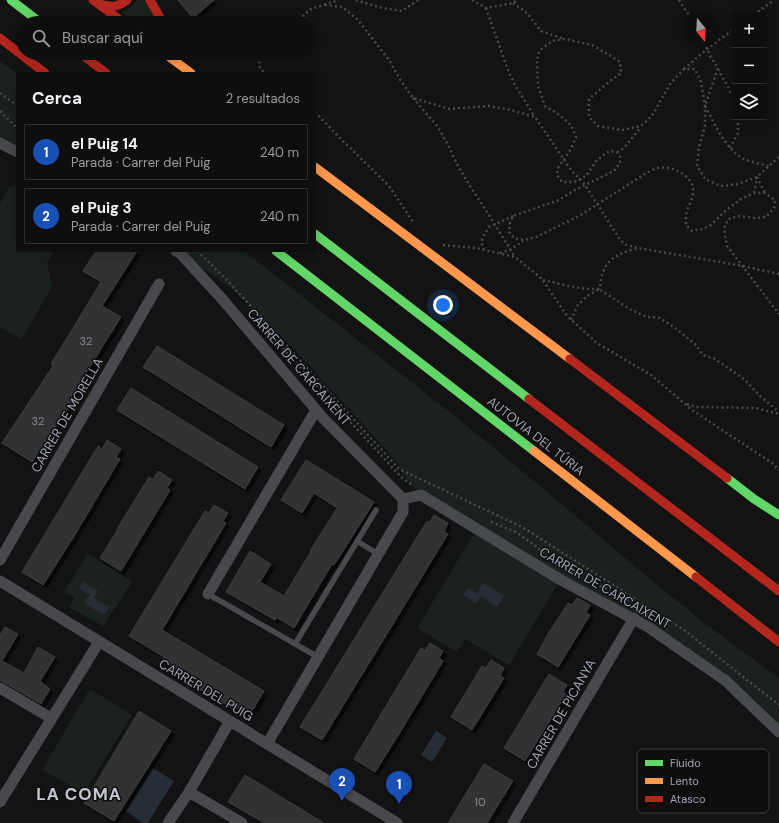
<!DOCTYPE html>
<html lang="es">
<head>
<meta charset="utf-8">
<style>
  :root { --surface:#0e0e0e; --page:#1c1c1c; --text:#f1f3f6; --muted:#9b9c9e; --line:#2e2e2e; --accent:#1a73e8 }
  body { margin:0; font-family:"DM Sans",sans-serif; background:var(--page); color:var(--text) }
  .controls { position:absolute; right:12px; top:12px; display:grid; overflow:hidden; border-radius:0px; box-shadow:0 2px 10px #0003 }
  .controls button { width:36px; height:36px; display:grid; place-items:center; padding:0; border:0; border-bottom:1px solid var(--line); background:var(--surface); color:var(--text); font:20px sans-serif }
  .compass { position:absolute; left:683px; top:12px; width:36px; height:36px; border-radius:50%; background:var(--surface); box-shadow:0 2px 10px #0003; rotate:162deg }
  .you { position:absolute; left:443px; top:305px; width:14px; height:14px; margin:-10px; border:3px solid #fff; border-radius:50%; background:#1a73e8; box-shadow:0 0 0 6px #1a73e833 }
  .badge { display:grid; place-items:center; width:26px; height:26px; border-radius:50%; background:var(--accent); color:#fff; font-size:13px; font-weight:700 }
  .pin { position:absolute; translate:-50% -33px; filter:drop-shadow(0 1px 2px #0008) }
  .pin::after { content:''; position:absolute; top:21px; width:14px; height:12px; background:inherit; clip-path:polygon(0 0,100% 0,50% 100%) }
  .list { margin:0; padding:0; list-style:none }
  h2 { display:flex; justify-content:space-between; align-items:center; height:52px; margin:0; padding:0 16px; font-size:17px }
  h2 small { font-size:13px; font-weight:400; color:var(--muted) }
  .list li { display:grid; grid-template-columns:26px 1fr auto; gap:12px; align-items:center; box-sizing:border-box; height:56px; margin:0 8px 8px; padding:0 8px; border:1px solid var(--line); border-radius:0px }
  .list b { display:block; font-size:15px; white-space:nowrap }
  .list p { margin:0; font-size:13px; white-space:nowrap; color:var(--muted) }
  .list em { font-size:13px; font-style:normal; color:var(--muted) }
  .icon { flex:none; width:22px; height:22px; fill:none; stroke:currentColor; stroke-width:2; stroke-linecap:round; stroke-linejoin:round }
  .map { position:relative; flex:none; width:779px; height:823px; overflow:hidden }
  .search { position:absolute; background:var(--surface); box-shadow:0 2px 10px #0003; left:16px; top:16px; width:300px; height:44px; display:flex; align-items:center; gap:10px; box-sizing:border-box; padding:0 14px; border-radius:22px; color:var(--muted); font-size:15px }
  .panel { position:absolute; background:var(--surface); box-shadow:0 2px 10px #0003; left:16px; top:72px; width:300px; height:180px; border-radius:0px }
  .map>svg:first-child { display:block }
  .green { fill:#1b221d }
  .water { fill:#262d36 }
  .building { fill:#313133; stroke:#3c3d40; filter:url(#shadow) }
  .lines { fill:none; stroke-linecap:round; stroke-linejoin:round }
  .path { stroke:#49494e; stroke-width:2.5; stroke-dasharray:2 3; stroke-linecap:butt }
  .lane { stroke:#47494c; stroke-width:5.5 }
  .street { stroke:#47494c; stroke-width:11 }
  .fast { stroke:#63d668; stroke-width:9 }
  .slow { stroke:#ff974d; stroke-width:9 }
  .jam { stroke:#b3261e; stroke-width:9 }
  .labels { text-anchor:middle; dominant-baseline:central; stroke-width:3; stroke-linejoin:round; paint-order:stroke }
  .number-label { font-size:11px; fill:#868a95 }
  .street-label { font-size:13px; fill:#a3a7b6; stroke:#0e0e0f }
  .district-label { font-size:17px; font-weight:bold; letter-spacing:1px; fill:#c4c7d2; stroke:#0e0e0f }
  .key { fill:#0e0e0f; stroke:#3b3c41; stroke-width:1 }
  .key-label { font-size:11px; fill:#a3a7b6 }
</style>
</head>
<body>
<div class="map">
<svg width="779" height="823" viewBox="0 0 779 823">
  <defs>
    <filter id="shadow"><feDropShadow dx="3.5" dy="3.5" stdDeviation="0" flood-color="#0009"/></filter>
  </defs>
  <rect width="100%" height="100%" fill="#131313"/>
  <path class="green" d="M137,0H146L160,23H135L122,13L135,3Z
    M0,61L17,74V156L0,147Z
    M17,184V251H54L47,262L52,287L21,339L0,327V203L9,187Z
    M178,251H244L460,420L552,496L645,575L702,621L779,678V731L649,625L427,503L401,472L399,464L300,355L230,287Z
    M474,533L559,582L509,665L465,639L457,652L417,628Z
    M88,554L132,582L103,626L69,607L74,598L64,592Z
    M90,689L132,715L84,793L42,770Z"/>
  <path class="water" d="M83,582L98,591L94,598L109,607L104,615L84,603L90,595L79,588Z
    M483,583L504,596L497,607L481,596L476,603L463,595L468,588L477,594Z
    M436,731L447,738L432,762L421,755Z
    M153,768L174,781L148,823H143L126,811Z"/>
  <path class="building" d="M178,0H214L193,18Z
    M96,251H137L102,306L121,317L71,397L74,399L32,462L2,443L53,366L51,364L101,282L83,271Z
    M157,346L284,425L271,447L143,367Z
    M131,388L258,467L245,489L117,410Z
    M107,440L121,449L116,457L120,459L76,533L43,585L22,572L98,446L102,449Z
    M306,460L374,502L334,565L332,564L294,628L276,617L275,620L226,592L250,551L271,564L260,582L284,596L311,551H310L337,508L314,493L302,513L281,500Z
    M158,471L172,480L167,488L170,490L121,571L100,558L118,529H117L149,477L153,480Z
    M214,505L228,513L223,521L226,523L162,630L264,691L251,713L248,711L246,714L235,707L234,709L188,683L190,681L168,669L171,665L163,660L164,657L129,636L205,511L209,513Z
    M434,515L448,523L444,532L448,534L322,740L300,727L427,521L429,523Z
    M577,598L590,605L586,613L590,615L558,667L537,654L548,634L568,603L572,605Z
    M5,627L18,634L2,661L24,673L38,647L55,657L40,681L50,689L41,704L0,680V635Z
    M430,643L443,651L439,658L443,661L402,729L375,772L354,759L421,648L425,651Z
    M491,660L504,668L500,676L504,678L472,730L451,717L482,666L486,668Z
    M549,674L567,685L563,692L566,694L525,761L504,748Z
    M139,711L171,731L114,821L84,803Z
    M484,764L513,781L487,823H448Z
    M245,775L324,823H264L228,802Z"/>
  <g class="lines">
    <path class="path" d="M356,0L378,7L402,11L418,0
      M472,0L486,8L513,3L517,0
      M679,0L691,18
      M513,3L527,13L541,31L564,39
      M325,5L342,7L358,20L389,60L401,81L413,98L450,109L488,106L511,110L535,117L571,170L580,179L585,185L619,238L624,244L638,248
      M486,8L509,73L515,85L535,117
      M754,15L774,0
      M295,23L311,9L339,0
      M704,42L710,56L718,68L705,106C715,124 724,147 742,158C750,162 760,164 769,166
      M253,53L258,55
      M261,53L258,55L260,69L266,73
      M684,69L707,49L734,29
      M718,69L734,98
      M0,93L17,105
      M413,98L438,127L448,145L457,164L468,183L487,212L515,257
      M0,111L17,128
      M315,112L341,139L389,186L413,222
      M730,148L738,133V117
      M617,152L624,148L641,127
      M779,157L757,177L738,184L721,186L705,179L697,166L699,147L705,126V106L701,82L695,69H684L670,84L652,116L641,126L622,130L598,126L589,117V99L610,81L621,73L620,62L611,56L592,45L565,39L552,41L539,51L537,62L538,86L545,106L558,114L571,125L576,137L571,149L558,168L557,175L562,182H574L586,176L597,160L609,151L617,152L620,157V163L614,171L573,191L559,200L513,216L510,223L509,232L514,238L524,240L536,237L579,216L648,172C651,171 654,169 657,168C670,165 690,174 693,188C695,197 687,207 686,215C686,218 686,222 686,225L692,231L702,229L711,225L725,211L741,199L754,193H765L775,200L774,208L766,217L755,218L739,216L728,219L724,229L727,246L779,314
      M757,177L765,193
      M754,193L757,178
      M443,245L476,248L515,257L542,279L567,316L597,343L651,375L692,410L772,463L779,470
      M484,250L481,242L484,235L489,227L513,216
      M197,251L227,280L399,469L522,527L684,630L779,705
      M500,253L510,250L523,241
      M543,280C561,284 580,290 599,289C601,283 601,276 604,270C610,256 624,252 638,248L743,266L779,274
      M571,320L578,305L587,296L599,289L631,310L647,317L660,318L674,327L696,345L703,355L715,359L744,379L760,396L779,412
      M276,341L403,479L413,485
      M687,404L696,407L756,408L779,414
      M491,522L516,532L534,545L548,557
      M600,586C619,594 637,602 653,615"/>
    <path class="lane" d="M357,541L378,554
      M208,594L318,657
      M295,644L376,510"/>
    <path class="street" d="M0,143L17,152
      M176,251L180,253L223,300L323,418L403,499V512L267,744
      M403,499L421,495L561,580L648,627L726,681L779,732
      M0,560L159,284
      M0,581L397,823
      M208,594L316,410
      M0,688L51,718
      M189,792L242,823
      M0,802L99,642
      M168,823L189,792L230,721
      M513,823L634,618"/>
    <path class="fast" d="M11,0L41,23
      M315,234L529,399
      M276,251L534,451
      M727,478L754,499L779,515"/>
    <path class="slow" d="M164,53L191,73
      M315,167L570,359
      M534,451L696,577"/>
    <path class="jam" d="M93,0L124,23
      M150,0L163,23
      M99,4C110,7 118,8 127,0
      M0,38L45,73
      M80,53L106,73
      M570,359L727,478
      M529,399L779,591
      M696,577L779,642"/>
  </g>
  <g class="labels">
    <g class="number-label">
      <text x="86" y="341">32</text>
      <text x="38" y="421">32</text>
      <text x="480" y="802">10</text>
    </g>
    <g class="street-label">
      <text transform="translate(299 367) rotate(49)">CARRER DE CARCAIXENT</text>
      <text transform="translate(67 415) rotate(-60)">CARRER DE MORELLA</text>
      <text transform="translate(536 436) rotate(38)">AUTOVIA DEL TÚRIA</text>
      <text transform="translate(605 588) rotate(30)">CARRER DE CARCAIXENT</text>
      <text transform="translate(206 690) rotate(31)">CARRER DEL PUIG</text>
      <text transform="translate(561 714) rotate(-60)">CARRER DE PICANYA</text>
    </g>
    <g class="district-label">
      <text x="79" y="794">LA COMA</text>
    </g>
  </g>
  <rect x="637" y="749" width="132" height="64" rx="6" class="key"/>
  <rect x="645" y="760" width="18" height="6" fill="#63d668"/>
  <rect x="645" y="778" width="18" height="6" fill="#ff974d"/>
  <rect x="645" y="796" width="18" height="6" fill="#b3261e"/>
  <g class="key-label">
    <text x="670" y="767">Fluido</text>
    <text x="670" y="785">Lento</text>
    <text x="670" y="803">Atasco</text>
  </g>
</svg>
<div class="controls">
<button>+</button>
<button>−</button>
<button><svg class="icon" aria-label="layers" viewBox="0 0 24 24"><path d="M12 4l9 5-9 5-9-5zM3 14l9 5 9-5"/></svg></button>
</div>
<svg class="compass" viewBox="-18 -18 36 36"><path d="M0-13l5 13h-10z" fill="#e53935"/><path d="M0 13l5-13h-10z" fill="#9b9c9e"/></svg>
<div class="you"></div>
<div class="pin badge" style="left:399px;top:804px;background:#1a4fb4">1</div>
<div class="pin badge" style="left:342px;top:801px;background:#1a4fb4">2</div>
<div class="search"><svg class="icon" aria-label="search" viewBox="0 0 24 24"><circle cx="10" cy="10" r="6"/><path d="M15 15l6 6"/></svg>Buscar aquí</div>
<section class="panel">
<h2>Cerca<small>2 resultados</small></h2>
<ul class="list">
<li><span class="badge" style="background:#1a4fb4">1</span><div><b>el Puig 14</b><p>Parada · Carrer del Puig</p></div><em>240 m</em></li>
<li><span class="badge" style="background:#1a4fb4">2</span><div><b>el Puig 3</b><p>Parada · Carrer del Puig</p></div><em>240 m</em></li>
</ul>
</section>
</div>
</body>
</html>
